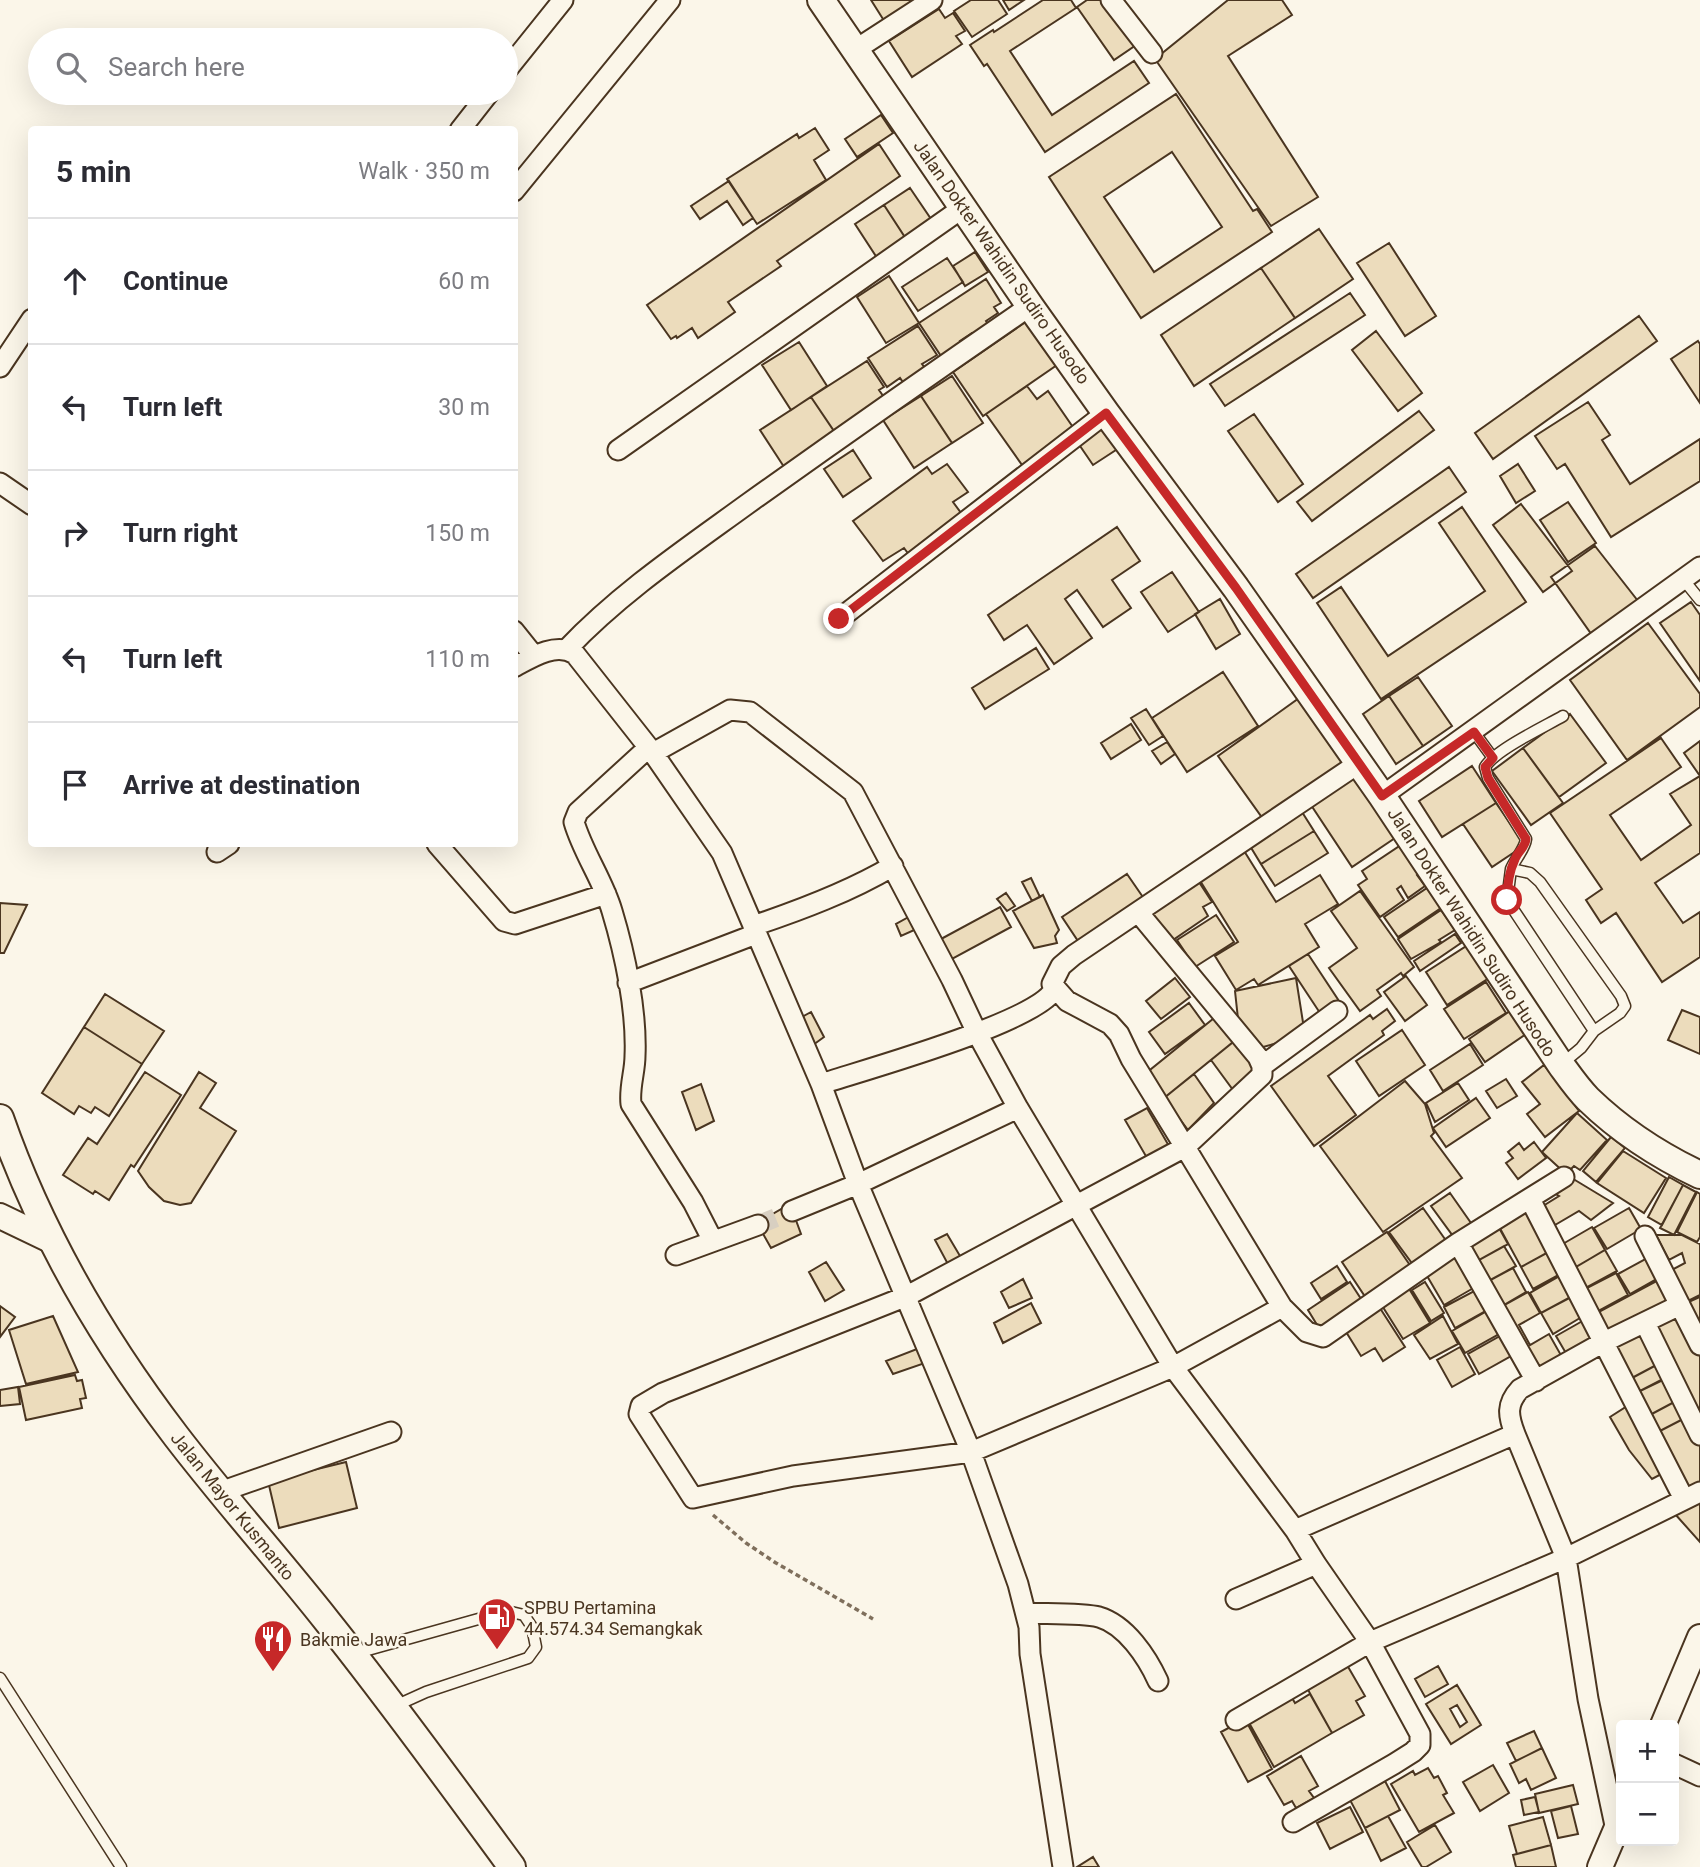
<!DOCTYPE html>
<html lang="en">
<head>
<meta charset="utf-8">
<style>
  :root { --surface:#fff; --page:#f2f2f3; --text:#2b2b33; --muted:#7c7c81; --line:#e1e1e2 }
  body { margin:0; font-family:Roboto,sans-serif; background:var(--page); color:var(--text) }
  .controls { position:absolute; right:21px; bottom:21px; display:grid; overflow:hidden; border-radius:7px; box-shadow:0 7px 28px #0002 }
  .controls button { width:63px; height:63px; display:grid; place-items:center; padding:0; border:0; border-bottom:2px solid var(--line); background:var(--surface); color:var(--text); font:35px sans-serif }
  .stop { position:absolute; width:21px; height:21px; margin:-16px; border:5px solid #c62828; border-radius:50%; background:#fff }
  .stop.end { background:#c62828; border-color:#fff; box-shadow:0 2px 7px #0008 }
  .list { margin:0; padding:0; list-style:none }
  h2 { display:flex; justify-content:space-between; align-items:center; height:91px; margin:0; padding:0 28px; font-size:30px }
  h2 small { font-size:23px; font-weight:400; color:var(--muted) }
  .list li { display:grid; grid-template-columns:46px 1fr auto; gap:21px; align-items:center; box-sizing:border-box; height:126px; padding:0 28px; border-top:2px solid var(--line) }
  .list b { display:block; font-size:26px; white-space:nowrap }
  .list em { font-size:23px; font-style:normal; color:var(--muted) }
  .icon { flex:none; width:38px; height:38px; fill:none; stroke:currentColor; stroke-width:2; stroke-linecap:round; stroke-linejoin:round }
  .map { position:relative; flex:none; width:1700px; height:1867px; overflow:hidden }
  .search { position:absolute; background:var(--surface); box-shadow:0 7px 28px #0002; left:28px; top:28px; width:490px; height:77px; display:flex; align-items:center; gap:18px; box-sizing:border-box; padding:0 24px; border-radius:38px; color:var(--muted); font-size:26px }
  .panel { position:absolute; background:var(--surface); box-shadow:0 7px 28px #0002; left:28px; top:126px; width:490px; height:721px; border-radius:7px }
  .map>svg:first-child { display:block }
  .building { fill:#ecdcbc; stroke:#4a3520; stroke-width:2; fill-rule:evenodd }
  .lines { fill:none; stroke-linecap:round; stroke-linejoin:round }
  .minor-tunnel { stroke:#d8cfc1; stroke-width:19; stroke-dasharray:19 10; stroke-linecap:butt }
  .service-casing { stroke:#4a3520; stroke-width:13 }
  .minor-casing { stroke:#4a3520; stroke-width:23 }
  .tertiary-casing { stroke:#4a3520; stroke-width:28 }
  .secondary-casing { stroke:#4a3520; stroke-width:30 }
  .path { stroke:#7f6f5c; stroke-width:3.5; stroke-dasharray:5 3.5; stroke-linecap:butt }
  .service { stroke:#fbf6e9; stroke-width:10 }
  .minor { stroke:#fbf6e9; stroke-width:19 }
  .tertiary { stroke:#fbf6e9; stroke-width:24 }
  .secondary { stroke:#fbf6e9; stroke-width:26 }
  .route { stroke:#c62828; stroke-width:9 }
  .labels { text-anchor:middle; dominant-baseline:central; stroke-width:5; stroke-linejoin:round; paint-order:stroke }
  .street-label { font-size:18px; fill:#4a3520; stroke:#fbf6e9 }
  .poi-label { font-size:18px; fill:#4a3520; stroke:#fbf6e9; text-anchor:start }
</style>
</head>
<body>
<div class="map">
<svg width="1700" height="1867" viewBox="0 0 1700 1867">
  <rect width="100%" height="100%" fill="#fbf6e9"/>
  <path class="building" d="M871,0H932L888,27Z
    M971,0H998L1007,14L972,37L954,11Z
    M1003,0H1024L1009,10Z
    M1043,0H1071L1076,8L1010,51L1052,115L1134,61L1149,83L1045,152L987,64L984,66L970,45L993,30L994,32Z
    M1087,0H1109L1139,43L1114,60L1077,7Z
    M1228,0H1282L1292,15L1228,56L1318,197L1271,226L1155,59Z
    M939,9L945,18L953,13L965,31L956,36L962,44L912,77L889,41Z
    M1176,94L1253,211L1257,209L1272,232L1141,318L1049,177ZM1172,152L1222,227L1154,272L1104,197Z
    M881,115L893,133L857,157L845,139Z
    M815,128L829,150L814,160L826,180L757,224L727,179L797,134L799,138Z
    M879,144L900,176L777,261L781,266L728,302L735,312L698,338L692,328L677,338L676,336L671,339L647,305Z
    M729,181L753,218L743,225L727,201L700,219L691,206Z
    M910,188L933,222L906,239L884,205Z
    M884,205L910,245L881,264L855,224Z
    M1319,229L1353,279L1295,318L1261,268Z
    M1389,243L1436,316L1405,336L1357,263Z
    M975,252L988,272L965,286L953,266Z
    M947,258L963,282L918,311L902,287Z
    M1261,268L1295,318L1194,386L1161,335Z
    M889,276L919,323L886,343L857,297Z
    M986,279L1001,303L994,307L998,313L986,321L989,326L974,335L972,333L960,341L965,348L945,362L919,323Z
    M1350,293L1365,315L1225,406L1210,384Z
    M1639,316L1657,341L1493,459L1475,433Z
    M1027,321L1057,365L983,416L953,372Z
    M918,326L937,355L922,364L929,373L907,388L900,378L887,387L868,358Z
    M1376,331L1422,393L1398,411L1352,350Z
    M1698,341L1700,344V403L1671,359Z
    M799,342L827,386L791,410L762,365Z
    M867,361L884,387L879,390L886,400L838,437L811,397Z
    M952,376L983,423L952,443L921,396Z
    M1027,386L1037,399L1048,391L1077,433L1027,472L986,414Z
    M921,396L952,443L914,468L883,420Z
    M811,397L838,437L786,470L760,430Z
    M1588,402L1610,435L1602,440L1630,484L1700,439V481L1611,537L1565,464L1557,469L1535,436Z
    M1419,411L1434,430L1312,521L1297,502Z
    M1254,414L1303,484L1278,502L1228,431Z
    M1104,426L1119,448L1093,465L1078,443Z
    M853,450L871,478L843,497L824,469Z
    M947,464L968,492L953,502L964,517L913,560L904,548L883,561L853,521L927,467L932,474Z
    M1518,464L1535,491L1516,503L1500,476Z
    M1449,467L1466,492L1313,598L1296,574Z
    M1568,502L1596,543L1568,562L1540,520Z
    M1521,504L1572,571L1543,592L1493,525Z
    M1462,507L1526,602L1381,699L1317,603L1341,587L1388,656L1485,591L1439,523Z
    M1117,527L1140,561L1112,580L1131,608L1103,627L1077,590L1065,599L1092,638L1054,664L1027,625L1004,640L988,615Z
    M1595,546L1638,601L1592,635L1551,577Z
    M1172,572L1199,612L1168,632L1141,592Z
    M1220,599L1240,634L1216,649L1195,614Z
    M1691,602L1700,615V681L1660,623Z
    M1648,623L1700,694V707L1627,760L1570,680Z
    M1036,648L1049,669L985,709L972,688Z
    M1223,672L1258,726L1187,772L1152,718Z
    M1418,677L1452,726L1423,746L1389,696Z
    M1302,696L1350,764L1266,823L1218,756Z
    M1389,696L1423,746L1396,764L1363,714Z
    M1146,709L1163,736L1149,745L1131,718Z
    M1570,714L1606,763L1559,797L1523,748Z
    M1131,724L1141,740L1111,759L1101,743Z
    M1661,738L1681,767L1610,815L1641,860L1691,825L1670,794L1700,776V853L1655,883L1683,923L1700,912V957L1662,982L1616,913L1601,923L1586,900L1602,889L1550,813Z
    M1700,741V776L1684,753Z
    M1167,742L1175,754L1161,764L1152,751Z
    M1523,748L1563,803L1531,825L1492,771Z
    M1472,766L1496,803L1442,837L1419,801Z
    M1354,777L1395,838L1352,867L1311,805Z
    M1496,803L1525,845L1492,867L1463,824Z
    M1302,812L1314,831L1261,864L1250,846Z
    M1314,831L1328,853L1275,886L1261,864Z
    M1401,845L1420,873L1417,875L1425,886L1408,898L1401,886L1397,889L1404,900L1380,917L1358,885L1367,879L1362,871Z
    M1241,846L1276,902L1320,875L1338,904L1305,924L1319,947L1258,985L1254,979L1236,990L1215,956L1238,942L1199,879Z
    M1127,874L1147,903L1082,947L1062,917Z
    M1031,878L1040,897L1032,901L1022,882Z
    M1197,879L1212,902L1203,907L1208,916L1170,942L1149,911Z
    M1427,888L1441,908L1398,937L1384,917Z
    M1360,891L1414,967L1403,976L1401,973L1377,990L1381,996L1360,1011L1329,968L1357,948L1331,911Z
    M1006,893L1015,906L1007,911L997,899Z
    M1043,895L1059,930L1055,936L1057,943L1034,948L1013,911Z
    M0,903L27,905L4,953H0Z
    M1000,907L1011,927L952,959L941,939Z
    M1441,910L1455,930L1439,940L1441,942L1411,959L1398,939Z
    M914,914L921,927L901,936L896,924Z
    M1216,915L1234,942L1195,967L1177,940Z
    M1455,934L1461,943L1420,971L1414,961Z
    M1468,945L1489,978L1447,1005L1426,972Z
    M1308,954L1339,1001L1320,1013L1289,966Z
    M1406,976L1427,1005L1405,1021L1384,992Z
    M1175,978L1190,997L1161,1019L1146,1001Z
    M1296,978L1305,1035L1256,1049L1246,1027L1239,1028L1235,991Z
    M1486,982L1506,1013L1464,1039L1444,1009Z
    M105,994L164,1031L142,1064L84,1027Z
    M1189,1003L1205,1025L1165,1054L1149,1032Z
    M1387,1009L1395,1021L1382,1031L1384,1035L1328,1076L1356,1115L1314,1146L1271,1086L1370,1015L1373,1019Z
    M1682,1010L1700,1017V1054L1668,1040Z
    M1510,1011L1526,1034L1485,1062L1469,1039Z
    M811,1012L824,1037L813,1045L802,1017Z
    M1219,1014L1238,1038L1164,1098L1145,1074Z
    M84,1027L142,1064L109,1116L95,1107L91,1113L79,1106L74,1114L42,1093Z
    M1402,1030L1425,1065L1379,1096L1356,1061Z
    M1238,1038L1261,1072L1236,1094L1211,1060Z
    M1470,1044L1483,1065L1443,1091L1430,1070Z
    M1544,1065L1579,1111L1545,1137L1527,1114L1540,1104L1522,1082Z
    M145,1072L181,1095L134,1167L131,1165L109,1200L95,1191L93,1194L63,1175L88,1138L97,1144Z
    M199,1072L216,1083L200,1108L236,1131L191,1203L180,1205L164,1201L149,1187L138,1171Z
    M1194,1074L1214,1103L1188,1130L1164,1098Z
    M1506,1079L1517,1096L1497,1108L1486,1091Z
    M1405,1081L1425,1104L1434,1133L1431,1136L1462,1178L1383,1232L1320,1146Z
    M1458,1083L1469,1100L1435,1122L1426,1103Z
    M701,1084L714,1121L696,1130L682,1092Z
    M1476,1098L1490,1118L1446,1147L1433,1128Z
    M1147,1108L1169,1146L1147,1158L1125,1120Z
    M1577,1113L1607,1140L1580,1170L1574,1166L1566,1174L1542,1152Z
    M1611,1137L1625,1148L1596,1182L1583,1171Z
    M1534,1142L1546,1158L1518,1179L1506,1163L1513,1158L1508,1152L1519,1143L1524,1150Z
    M1623,1151L1666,1178L1644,1213L1597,1183Z
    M1570,1177L1613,1203L1591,1220L1579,1211L1555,1225L1543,1206L1559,1196L1549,1190Z
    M1669,1177L1683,1185L1662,1225L1648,1217Z
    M1683,1185L1696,1192L1674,1235L1660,1228Z
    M1697,1192L1700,1194V1237L1697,1242L1677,1232Z
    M1450,1193L1471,1223L1453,1236L1431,1206Z
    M1529,1203L1554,1249L1521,1267L1496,1221Z
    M790,1204L801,1234L771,1248L757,1223Z
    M1423,1208L1447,1242L1414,1266L1389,1232Z
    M1629,1208L1641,1229L1607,1249L1594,1228Z
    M1498,1226L1508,1244L1472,1264L1462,1246Z
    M1592,1227L1605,1250L1574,1268L1561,1245Z
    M1387,1232L1414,1271L1368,1301L1342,1262Z
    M947,1234L963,1261L950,1268L935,1240Z
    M1656,1235H1682L1700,1244V1295L1684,1303L1668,1272L1685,1263L1682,1253L1669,1260Z
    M1504,1246L1516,1266L1483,1284L1472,1264Z
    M1554,1249L1566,1271L1533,1289L1521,1267Z
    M1456,1250L1477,1286L1444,1305L1423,1269Z
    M1605,1250L1617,1271L1582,1290L1571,1270Z
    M1649,1257L1660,1277L1630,1294L1618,1274Z
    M826,1262L844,1290L825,1301L809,1272Z
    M1337,1266L1347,1282L1321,1299L1311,1283Z
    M1513,1268L1526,1292L1497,1309L1483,1284Z
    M1565,1273L1577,1294L1541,1313L1530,1293Z
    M1616,1273L1628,1295L1593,1314L1581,1291Z
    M1664,1277L1677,1302L1607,1340L1593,1315Z
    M1023,1279L1032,1298L1009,1308L1001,1292Z
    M1350,1282L1365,1305L1322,1333L1308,1310Z
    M1425,1282L1444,1313L1431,1321L1412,1290Z
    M1408,1287L1430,1323L1403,1339L1381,1304Z
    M1478,1289L1489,1309L1455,1328L1444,1307Z
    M1528,1292L1540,1313L1519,1325L1530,1345L1549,1334L1562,1357L1533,1373L1497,1309Z
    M1574,1295L1585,1315L1553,1334L1541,1313Z
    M1700,1297V1336L1684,1304Z
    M1031,1303L1041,1323L1003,1343L994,1323Z
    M1378,1305L1405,1347L1383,1361L1375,1348L1361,1356L1343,1327Z
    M0,1306L15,1317L0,1337Z
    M1679,1309L1700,1350V1429L1647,1325Z
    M1487,1311L1499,1334L1465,1353L1452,1331Z
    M53,1316L78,1372L26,1384L9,1330Z
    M1443,1316L1458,1344L1430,1359L1414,1335Z
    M1586,1319L1597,1338L1567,1355L1556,1336Z
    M1644,1328L1662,1362L1630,1379L1612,1345Z
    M1500,1336L1511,1356L1479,1374L1468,1354Z
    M922,1347L928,1362L893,1374L886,1361Z
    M1460,1347L1475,1374L1452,1387L1437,1360Z
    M1662,1362L1669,1376L1640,1391L1632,1378Z
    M75,1375L77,1381L82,1380L86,1398L80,1399L82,1408L26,1420L19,1387Z
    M1667,1378L1678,1400L1648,1416L1640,1391Z
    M18,1387L20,1404L0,1406V1390Z
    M1678,1400L1687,1417L1656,1433L1648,1416Z
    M1632,1403L1669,1470L1652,1479L1629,1450L1610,1417Z
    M1687,1417L1700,1442V1486L1686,1493L1656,1433Z
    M346,1462L357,1508L279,1528L268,1481Z
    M1700,1502V1542L1675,1514Z
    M1347,1665L1365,1696L1356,1701L1364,1715L1332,1733L1307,1688Z
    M1438,1666L1448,1684L1425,1697L1415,1679Z
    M1457,1685L1481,1725L1451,1744L1426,1704ZM1457,1705L1467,1722L1460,1727L1450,1709Z
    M1310,1694L1332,1733L1274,1767L1248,1721L1291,1696L1295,1703Z
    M1245,1719L1272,1769L1248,1782L1221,1732Z
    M1534,1731L1542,1748L1516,1761L1507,1743Z
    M1542,1748L1556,1778L1531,1790L1526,1779L1519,1783L1510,1764Z
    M1301,1756L1318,1786L1309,1791L1314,1798L1296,1808L1292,1801L1284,1805L1267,1776Z
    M1493,1765L1509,1793L1480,1811L1463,1782Z
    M1428,1768L1434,1778L1438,1776L1447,1793L1443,1795L1454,1813L1419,1832L1391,1784L1413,1771L1415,1775Z
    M1385,1781L1400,1810L1365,1828L1350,1800Z
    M1573,1785L1578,1804L1539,1813L1535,1794Z
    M1535,1797L1539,1812L1524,1815L1521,1800Z
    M1571,1806L1578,1834L1558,1838L1551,1811Z
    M1350,1807L1363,1832L1330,1849L1317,1823Z
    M1388,1816L1406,1848L1381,1861L1365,1828Z
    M1543,1817L1551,1845L1517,1854L1509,1826Z
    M1435,1825L1451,1852L1426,1867H1422L1407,1842Z
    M1551,1845L1556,1867H1516L1513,1855Z
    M1093,1857L1099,1867H1077Z"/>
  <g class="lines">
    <path class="minor-tunnel" d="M758,1225L792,1211"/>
    <defs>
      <path id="service" d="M1683,579L1700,600
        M1474,732L1493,758
        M1511,869C1515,859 1525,849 1526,839L1488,778L1485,767C1495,750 1544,727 1563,716
        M1563,1063L1581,1048L1594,1031L1620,1013L1625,1006L1621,996L1540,882L1530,873L1511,869L1507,900L1594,1031
        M357,1653L507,1611L524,1615L532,1627L536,1647L528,1658L426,1692L395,1706
        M0,1678L121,1867"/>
      <path id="minor" d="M1111,0L1152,53
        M855,50L932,0
        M506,71L563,0
        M460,130L489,93
        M514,191L670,0
        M0,367L32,319
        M618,450L964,207
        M0,483L32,505
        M839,619L1106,413
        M514,631L534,656
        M567,649C619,594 684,550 746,505C840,438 934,372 1030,306
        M514,667C532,657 556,642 575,654L653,753L722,853L821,1084L858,1184L971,1452L1018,1584L1029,1627L1030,1654L1063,1867
        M648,748L578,812L574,822C583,853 603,880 612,911C625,954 637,1011 635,1056C635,1072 629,1087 631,1104L693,1202L713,1241
        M653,753L730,710L750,712L853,792L952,980L977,1033L1018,1108L1173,1367L1295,1530L1316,1564L1370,1642L1566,1558L1700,1492
        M1382,796L1700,567
        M437,844L504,921L515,924L606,894
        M217,852L229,844
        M753,926C801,910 849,892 893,866
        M628,983L756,934
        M1052,984L1067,1001L1110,1024L1119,1034L1131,1059L1185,1147L1262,1075V1066L1258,1057L1138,912
        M1262,1066L1337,1011
        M821,1084C864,1070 1034,1023 1054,990L1052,984L1061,966L1074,955L1359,763
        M1185,1147L1282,1307L1173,1367L971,1452L793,1476L693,1498L639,1414L641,1406L663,1393L907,1296Z
        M1530,1199L1684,1499
        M792,1211L858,1184L1018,1108
        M1645,1236L1700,1345
        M1458,1243L1536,1381
        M676,1255L758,1225
        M1282,1307L1307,1332L1323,1337L1458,1243L1564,1177
        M1645,1323L1700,1435
        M1515,1434C1508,1416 1506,1404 1520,1389L1602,1343L1680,1305
        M220,1492L391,1432
        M1295,1530L1515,1434L1566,1558L1588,1699L1616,1830
        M1236,1599L1316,1564
        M1026,1613C1044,1614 1083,1613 1099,1617C1126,1625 1147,1657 1158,1681
        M1236,1720L1370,1642L1420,1734V1745L1413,1752L1394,1764L1293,1822
        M1674,1764L1700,1776"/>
      <path id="tertiary" d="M0,1216L52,1241
        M1663,1725L1700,1637
        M1600,1867L1621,1818"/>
      <path id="secondary" d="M821,0L1030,306L1106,413L1236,588L1382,796L1561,1065C1569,1076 1578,1089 1588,1099C1620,1130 1660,1156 1700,1175
        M0,1118C40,1233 102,1339 176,1436C225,1500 278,1559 327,1621C391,1701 451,1784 512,1867"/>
    </defs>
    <use href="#service" class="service-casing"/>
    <use href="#minor" class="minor-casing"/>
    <use href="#tertiary" class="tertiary-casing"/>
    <use href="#secondary" class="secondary-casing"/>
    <path class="path" d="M713,1515L746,1543L776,1563L873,1619"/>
    <use href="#service" class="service"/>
    <use href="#minor" class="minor"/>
    <use href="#tertiary" class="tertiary"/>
    <use href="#secondary" class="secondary"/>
  </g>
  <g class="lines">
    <path class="route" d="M839,619L1106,413L1236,588L1382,796L1474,732L1493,758L1485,767L1488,778L1526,839C1525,848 1518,851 1515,859C1509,872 1507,887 1507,900"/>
  </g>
  <defs>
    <symbol id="fuel-pin" viewBox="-11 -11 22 30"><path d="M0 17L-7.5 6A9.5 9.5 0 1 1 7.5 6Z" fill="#c62828" stroke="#fbf6e9"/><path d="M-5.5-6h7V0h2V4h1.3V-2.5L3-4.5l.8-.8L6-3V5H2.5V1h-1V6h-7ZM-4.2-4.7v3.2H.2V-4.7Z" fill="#fff"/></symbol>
    <symbol id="restaurant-pin" viewBox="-11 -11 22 30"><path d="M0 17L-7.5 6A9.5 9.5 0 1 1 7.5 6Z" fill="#c62828" stroke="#fbf6e9"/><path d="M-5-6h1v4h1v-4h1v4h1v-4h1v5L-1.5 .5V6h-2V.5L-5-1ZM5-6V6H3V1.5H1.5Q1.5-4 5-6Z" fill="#fff"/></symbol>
  </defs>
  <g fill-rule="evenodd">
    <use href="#fuel-pin" x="475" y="1595" width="44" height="60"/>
    <use href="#restaurant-pin" x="251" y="1617" width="44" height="60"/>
  </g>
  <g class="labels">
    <g class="street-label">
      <text transform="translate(1002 262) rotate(55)">Jalan Dokter Wahidin Sudiro Husodo</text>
      <text transform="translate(1472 932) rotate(57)">Jalan Dokter Wahidin Sudiro Husodo</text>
      <text transform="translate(233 1506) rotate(51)">Jalan Mayor Kusmanto</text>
    </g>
    <g class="poi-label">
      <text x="524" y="1607">SPBU Pertamina<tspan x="524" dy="21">44.574.34 Semangkak</tspan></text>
      <text x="300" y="1639">Bakmie Jawa</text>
    </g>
  </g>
</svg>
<div class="controls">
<button>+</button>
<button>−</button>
</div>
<div class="stop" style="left:1507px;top:900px"></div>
<div class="stop end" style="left:839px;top:619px"></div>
<div class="search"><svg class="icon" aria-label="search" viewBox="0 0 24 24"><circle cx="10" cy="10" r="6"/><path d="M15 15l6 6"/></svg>Search here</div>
<section class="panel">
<h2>5 min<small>Walk · 350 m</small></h2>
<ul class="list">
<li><svg class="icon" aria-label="ahead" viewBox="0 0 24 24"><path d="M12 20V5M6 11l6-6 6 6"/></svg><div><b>Continue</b></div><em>60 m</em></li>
<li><svg class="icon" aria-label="left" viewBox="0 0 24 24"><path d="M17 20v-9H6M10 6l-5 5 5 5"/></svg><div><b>Turn left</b></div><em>30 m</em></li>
<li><svg class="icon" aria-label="right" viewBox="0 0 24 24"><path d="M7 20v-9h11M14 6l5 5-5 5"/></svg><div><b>Turn right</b></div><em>150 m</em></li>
<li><svg class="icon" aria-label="left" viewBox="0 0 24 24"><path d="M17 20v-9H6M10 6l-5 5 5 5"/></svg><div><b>Turn left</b></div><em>110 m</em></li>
<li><svg class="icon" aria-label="arrive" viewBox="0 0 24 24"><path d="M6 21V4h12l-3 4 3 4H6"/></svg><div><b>Arrive at destination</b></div></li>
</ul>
</section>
</div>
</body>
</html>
